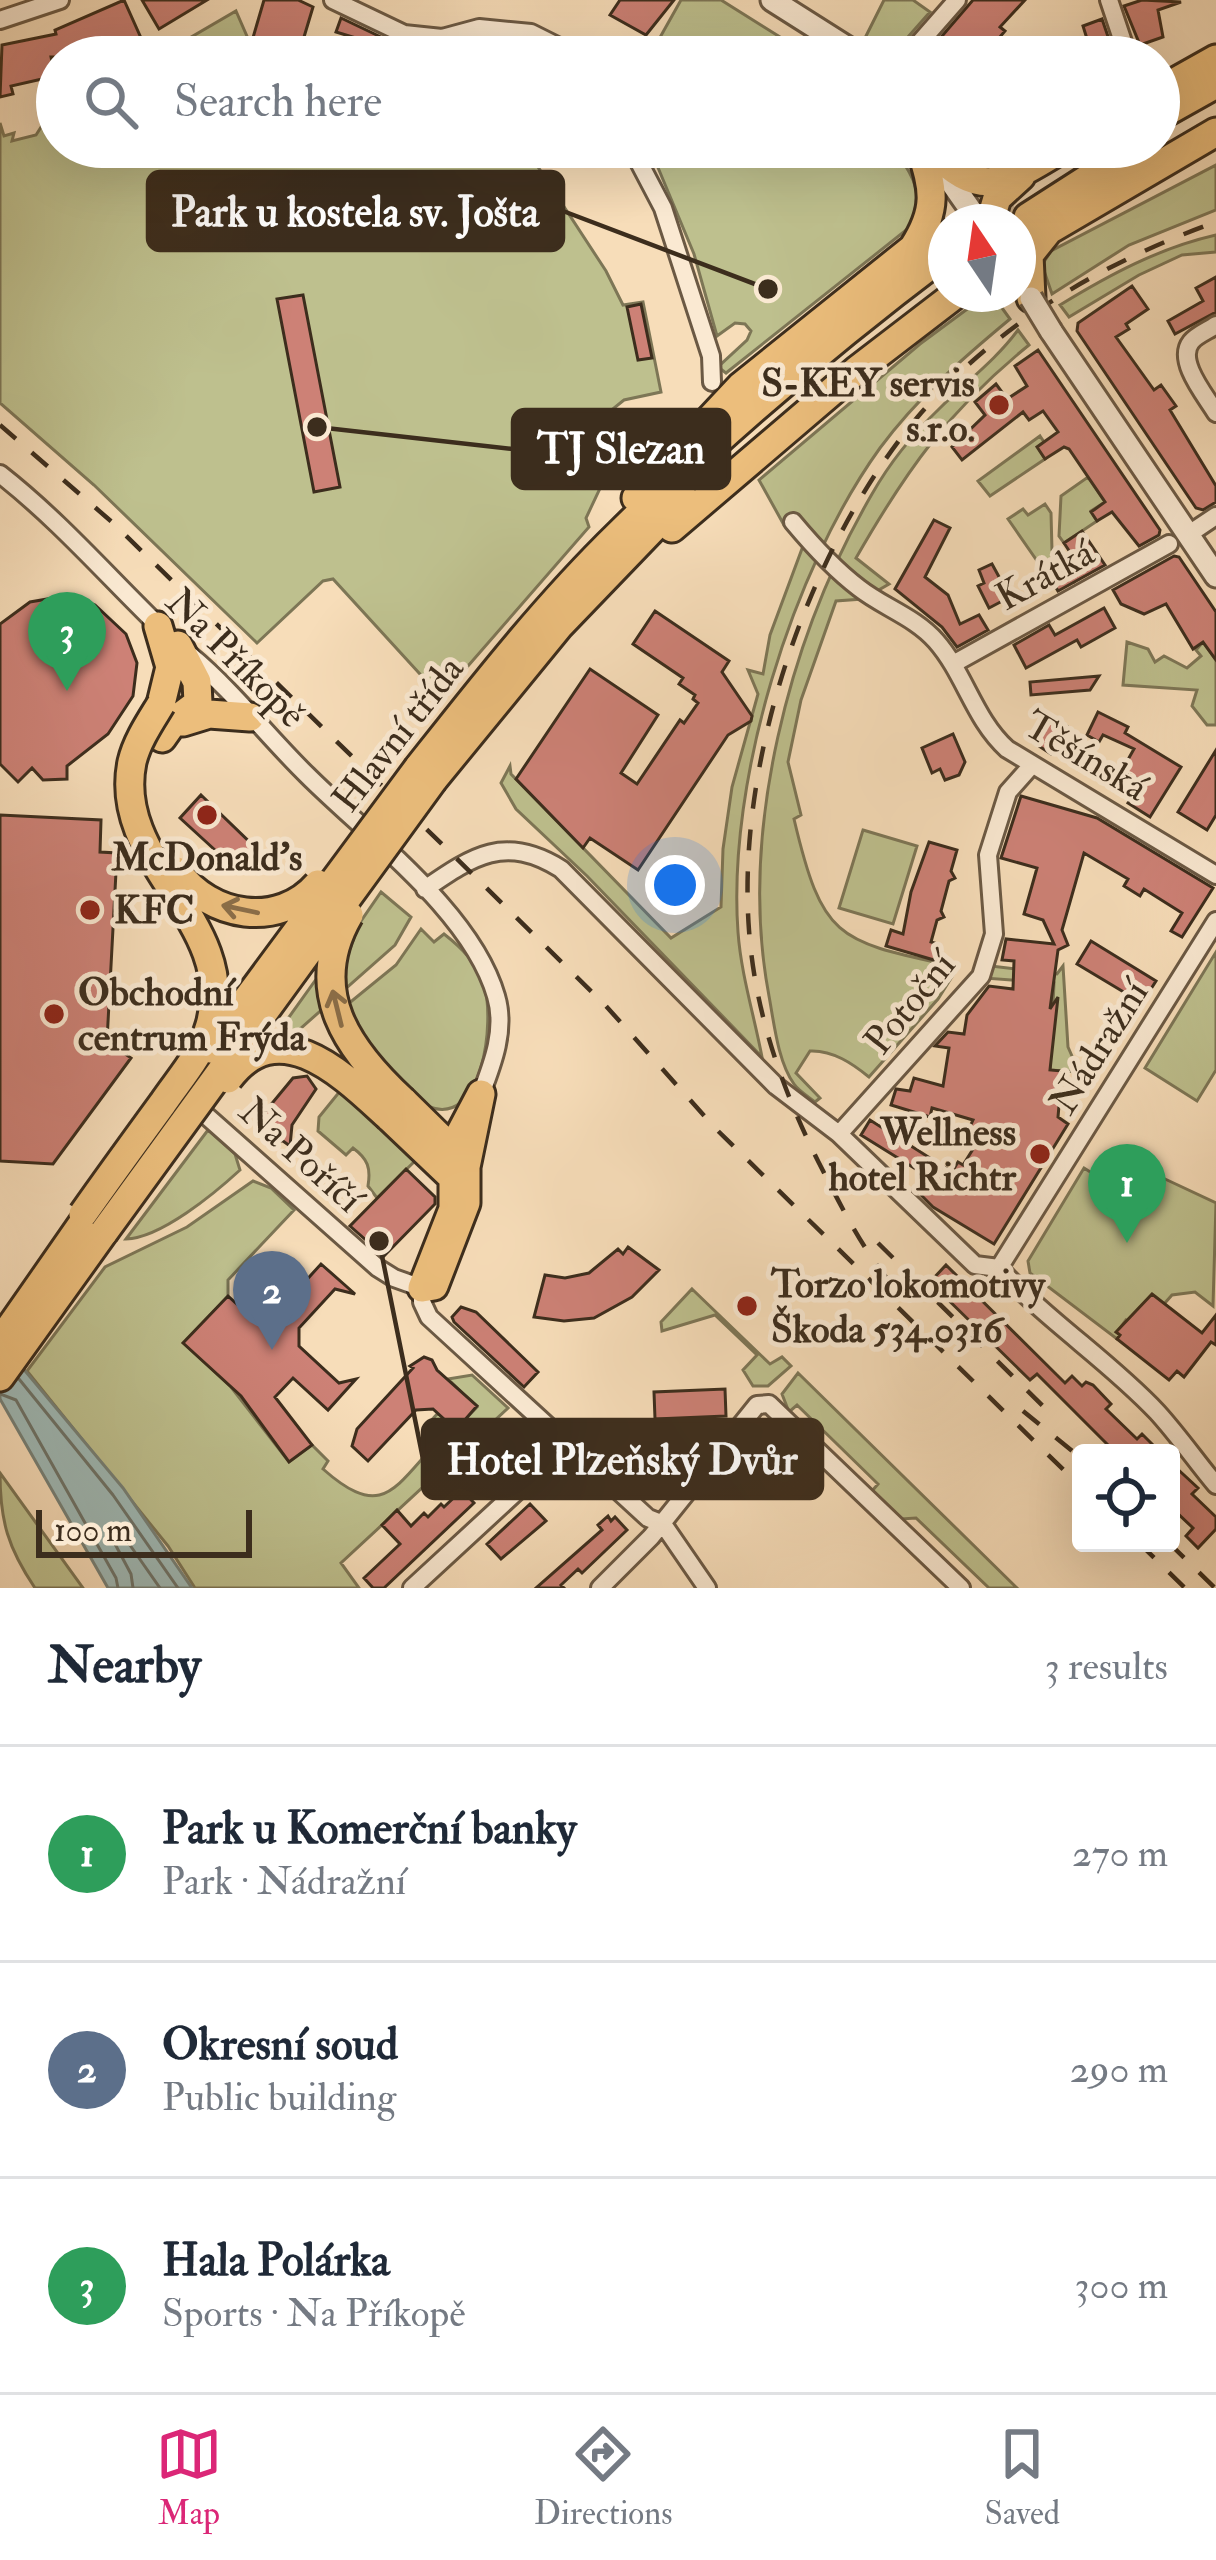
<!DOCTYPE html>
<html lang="en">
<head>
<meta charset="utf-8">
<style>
  :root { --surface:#fff; --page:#f2f2f3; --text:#1f2937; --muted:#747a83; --line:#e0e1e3; --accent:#db2777 }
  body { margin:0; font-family:"IM FELL Double Pica",serif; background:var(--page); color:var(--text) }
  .controls { position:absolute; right:36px; bottom:36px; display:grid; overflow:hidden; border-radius:12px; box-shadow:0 12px 48px #0002 }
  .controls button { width:108px; height:108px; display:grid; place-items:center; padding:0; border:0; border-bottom:3px solid var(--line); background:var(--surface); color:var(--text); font:60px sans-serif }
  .compass { position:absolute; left:928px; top:204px; width:108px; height:108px; border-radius:50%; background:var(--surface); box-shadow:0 12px 48px #0002; rotate:347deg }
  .scale { position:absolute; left:36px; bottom:30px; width:216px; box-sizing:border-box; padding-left:12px; border:6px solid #3c2d1d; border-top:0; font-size:33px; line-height:42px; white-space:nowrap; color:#3c2d1d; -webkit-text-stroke:9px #fae9d2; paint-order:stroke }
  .you { position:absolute; left:675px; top:885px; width:42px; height:42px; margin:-30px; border:9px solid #fff; border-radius:50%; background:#1a73e8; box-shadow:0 0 0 18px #1a73e833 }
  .badge { display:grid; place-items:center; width:78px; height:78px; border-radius:50%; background:var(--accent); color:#fff; font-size:39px; font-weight:700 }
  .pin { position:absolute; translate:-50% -99px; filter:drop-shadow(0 3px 6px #0008) }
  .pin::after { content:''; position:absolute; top:63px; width:42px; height:36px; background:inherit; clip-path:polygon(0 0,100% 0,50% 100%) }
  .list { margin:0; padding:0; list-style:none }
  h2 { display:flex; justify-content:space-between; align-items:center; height:156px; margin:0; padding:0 48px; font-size:51px }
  h2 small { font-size:39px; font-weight:400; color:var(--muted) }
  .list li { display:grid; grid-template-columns:78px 1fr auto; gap:36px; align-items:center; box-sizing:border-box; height:216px; padding:0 48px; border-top:3px solid var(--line) }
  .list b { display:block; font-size:45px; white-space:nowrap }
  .list p { margin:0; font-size:39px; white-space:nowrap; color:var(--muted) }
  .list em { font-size:39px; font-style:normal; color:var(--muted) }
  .icon { flex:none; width:66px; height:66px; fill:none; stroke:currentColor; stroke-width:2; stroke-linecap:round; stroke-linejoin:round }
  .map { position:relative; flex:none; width:1216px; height:1588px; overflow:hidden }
  .search { position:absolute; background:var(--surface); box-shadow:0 12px 48px #0002; left:36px; right:36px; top:36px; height:132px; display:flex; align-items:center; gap:30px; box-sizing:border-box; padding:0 42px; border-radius:66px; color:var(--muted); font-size:45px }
  .sheet { height:804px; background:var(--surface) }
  nav { display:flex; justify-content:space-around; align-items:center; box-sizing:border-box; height:168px; border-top:3px solid var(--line); background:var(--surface); font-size:33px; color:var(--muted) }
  nav a { display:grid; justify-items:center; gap:6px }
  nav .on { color:var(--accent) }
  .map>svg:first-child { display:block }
  .green { fill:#bec08e; stroke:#7d7656; stroke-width:3 }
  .water { fill:#9fbab7; stroke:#778279; stroke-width:3 }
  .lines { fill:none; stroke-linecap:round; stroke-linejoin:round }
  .shore { stroke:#6e746a; stroke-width:3 }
  .building { fill:#cd8176; stroke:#3c2d1d; stroke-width:3 }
  .primary-tunnel { stroke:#d2ba9a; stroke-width:27; stroke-dasharray:27 14; stroke-linecap:butt }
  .minor-casing { stroke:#6b5944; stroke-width:22 }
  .tertiary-casing { stroke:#6b5944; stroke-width:27 }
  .primary-casing { stroke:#3c2d1d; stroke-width:33 }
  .minor { stroke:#fae9d2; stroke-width:16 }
  .tertiary { stroke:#fae9d2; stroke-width:21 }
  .primary { stroke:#ecbe7c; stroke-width:27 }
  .rail { stroke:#3c2d1d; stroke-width:4.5; stroke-dasharray:21 21; stroke-linecap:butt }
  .tertiary-bridge-casing { stroke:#6b5944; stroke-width:27; stroke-linecap:butt }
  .primary-bridge-casing { stroke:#3c2d1d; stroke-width:33; stroke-linecap:butt }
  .tertiary-bridge { stroke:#fae9d2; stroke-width:21 }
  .primary-bridge { stroke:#ecbe7c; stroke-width:27 }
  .oneway { stroke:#8b6e48 }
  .poi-dot { fill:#8f2418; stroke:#fae9d2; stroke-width:4.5 }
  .labels { text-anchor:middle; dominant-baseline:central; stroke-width:10; stroke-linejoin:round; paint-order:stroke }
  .poi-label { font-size:39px; font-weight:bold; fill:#3c2d1d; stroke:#fae9d2; text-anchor:start }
  .street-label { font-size:39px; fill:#3c2d1d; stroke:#fae9d2 }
  .leader { fill:none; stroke:#3c2d1d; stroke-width:4.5 }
  .callout-dot { fill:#3c2d1d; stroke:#fae9d2; stroke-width:4.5 }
  .callout { fill:#3c2d1d; stroke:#3c2d1d; stroke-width:4.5 }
  .callout-label { font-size:42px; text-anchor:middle; font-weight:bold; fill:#fff }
</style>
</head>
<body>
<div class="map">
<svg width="1216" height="1588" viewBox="0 0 1216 1588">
  <rect width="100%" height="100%" fill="#f7ddb9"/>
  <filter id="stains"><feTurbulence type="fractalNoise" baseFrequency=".00167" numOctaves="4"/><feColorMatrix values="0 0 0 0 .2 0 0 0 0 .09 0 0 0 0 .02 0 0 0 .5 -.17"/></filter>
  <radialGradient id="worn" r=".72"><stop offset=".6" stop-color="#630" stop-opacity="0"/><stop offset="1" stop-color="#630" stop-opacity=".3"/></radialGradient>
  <path class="green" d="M681,0H721L812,57H636L658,41Z
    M884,0H913L930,12L892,55L865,38Z
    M236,11L256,57H157Z
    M57,102V147H275L339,152L360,147H525L606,271L623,305L643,302L661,392L624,400L609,412L604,433V480L586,518L589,527L441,697L333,579L323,581L257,643L94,485L0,403V123L4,136L14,133L12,141L36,135Z
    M657,147H893C914,179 924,188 910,227L726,373L718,367L747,340L751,331L745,324L735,323L717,336L694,254L654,158Z
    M1216,165V210L1129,245L1052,294L1042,265L1051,251Z
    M1216,235V252L1182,255L1139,275L1069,317L1060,305C1109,275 1159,248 1216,235Z
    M997,301L1010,319C963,358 917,398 880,448C792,570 727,781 738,932C741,974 754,1015 762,1057L587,876L516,809L501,783L510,766L511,774L671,938L721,907L723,849L732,787L758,694L748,670L763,674L770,635L803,546L784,525L759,480L920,344L970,307Z
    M1018,330L1029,345C949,410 907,469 856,558L889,584L863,599L836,601L801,700L788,762L801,815L794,819C823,942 838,941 958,967L938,999L869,1077C853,1064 833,1050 810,1051L796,1073L820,1098L815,1102C809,1097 799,1091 794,1084C778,1062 774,1023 769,996C738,833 789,637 872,494C889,464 915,432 940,408C966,382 996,360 1018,330Z
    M1040,436L1044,442L1038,447L1045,459L990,496L978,481Z
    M1088,477L1105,502L1091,511L1097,521L1064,543L1059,536L1061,496Z
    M1045,504L1051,513L1052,550L1075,583L1063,571L1051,578L1058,591L1008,519L1023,509L1028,515Z
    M1127,642L1148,649L1155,662L1164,656L1187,668L1201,656L1196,650L1203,642L1216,660V725H1207L1192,706L1197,690L1123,685Z
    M863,830L917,846L893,924L839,908Z
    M381,892L411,917L395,945L283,1044L269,1045L327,964L346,960L359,924Z
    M421,929L434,942L444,934C462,948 477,963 484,985C495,1019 484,1130 427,1106C416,1101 407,1090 399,1081C367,1051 363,1046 348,1004L396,965Z
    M1216,952V1070L1197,1101L1145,1068Z
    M991,966L1057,974L1063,966L1068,1047L1079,1072L1050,1070L1054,983L984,978Z
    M345,1085L419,1157L377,1198L368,1186C371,1168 368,1159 353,1148L346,1155L318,1131L319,1117Z
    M208,1130L235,1154L240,1170C215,1193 161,1238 126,1239Z
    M1084,1168L1144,1206L1165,1179L1216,1203L1213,1306L1195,1292L1172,1295L1164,1304L1130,1322L1126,1320L1117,1332L1120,1335L1117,1339L1030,1273L1028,1261Z
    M253,1181L271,1188L294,1210L228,1280V1296L184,1343L231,1387L289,1462L312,1445L328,1461L323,1469C383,1522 394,1488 439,1440L426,1426L438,1413L456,1429L477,1407L448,1379L472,1375L508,1408L341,1563L359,1588H195L168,1546L27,1371L105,1267L187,1227Z
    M692,1289L770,1364L782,1357L791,1366L768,1386H753L743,1370L757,1355L715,1315L662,1331L661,1322Z
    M798,1373L1017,1588H989L916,1518L901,1519L872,1491L878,1484L797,1405L789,1412L782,1394Z
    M624,1438H632L672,1474L675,1482L668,1497L645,1499L606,1463Z
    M0,1473L83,1588H35C8,1548 0,1521 0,1473Z"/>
  <path class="water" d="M0,1341L123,1488L192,1588H108L0,1399Z"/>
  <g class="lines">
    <path class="shore" d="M19,1379L113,1495L178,1588
      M0,1394L16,1400L116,1578L118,1588
      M133,1588L131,1574L115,1544L118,1536L125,1538L160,1588"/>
  </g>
  <path class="building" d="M124,0L141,38L97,57H51L55,76L11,86L13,94L0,97L2,45L56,34L55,30Z
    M142,0H207L159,29Z
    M264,0H298L313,7L298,57L252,41Z
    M620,0H674L646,35L610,15Z
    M973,0H1025L1000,27L1005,31L983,57H924Z
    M1142,0L1181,2L1158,10L1163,37L1140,45L1124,6Z
    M341,18L385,39L377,41L412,48L392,57H363L369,42L336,32Z
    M1102,19L1115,57H1093L1088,42L1083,26Z
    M1216,277V312L1175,334L1168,321L1203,301L1196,288Z
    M1132,286L1148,309L1126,324L1129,329L1116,337L1154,390L1161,385L1176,406L1170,410L1216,486V502L1203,510L1196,508L1077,331L1078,323Z
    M303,295L340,487L314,492L277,299Z
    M641,304L652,358L638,360L627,307Z
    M1038,350L1160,530L1159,535L1139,546L1112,512L1097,521L1091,512L1105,502L1069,449L1064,447L1045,459L1037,447L1058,432L1043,411L1029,420L1023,412L962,460L952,447L985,415L975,402L996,384L1007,399L1027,386L1015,366Z
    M934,520L950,528L925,577L948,595L960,624L979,615L988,630L957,647L942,627L895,589Z
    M1082,531L1105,565L1058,591L1051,578L1077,563L1064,543Z
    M1174,556L1179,557L1216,612V660L1203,642L1193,649L1166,604L1144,614L1121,604L1113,590Z
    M992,564L1010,597L989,608L978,586L984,583L979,570Z
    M70,595L95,605L126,634L137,663L133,696L108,734L67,766V779L43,780L32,768L18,782L0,764V624L30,602Z
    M1104,608L1115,628L1081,647L1077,640L1026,668L1014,645L1049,625L1055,635Z
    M655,611L729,661L722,672L752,716L751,721L728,735L638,870L590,838L583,848L516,779L590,669L658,715L621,773L637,784L680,720L684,723L698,703L693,699L695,695L679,684L683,678L633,644Z
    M1099,676L1090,690L1031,695L1030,682Z
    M1098,712L1128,727L1125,733L1181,767L1150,817L1128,803L1141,781L1122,770L1134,749L1103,735L1099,742L1087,735Z
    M1053,718L1068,727L1051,754L1028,739L1039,725L1044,729Z
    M953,734L965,762L959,775L945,780L940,769L932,773L922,748Z
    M1216,750V815L1207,830L1178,812Z
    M201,795L259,851L239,872L180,818Z
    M1021,796L1097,818L1213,888L1182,937L1171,931L1182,913L1144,889L1140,896L1124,886L1128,879L1084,853L1062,930L1068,945L1058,950L1050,1009L1058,997L1050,1070L1062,1071L1058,1117L1068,1124L994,1244L933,1207L920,1194L927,1176L861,1135L870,1120L952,1172L958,1162L963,1165L980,1138L968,1131L973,1120L932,1108L930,1117L891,1105L896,1089L910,1091L914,1078L943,1086L949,1048L935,1046L948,1032L964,1034L967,1015L989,986L1013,989L1014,961L1002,960L1006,939L1054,944L1043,920L1024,914L1037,868L1001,858Z
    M0,815L101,820L100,852L117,853L107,1041L131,1058L53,1164L0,1161Z
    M929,842L957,850L951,871L955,878L949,881L941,911L944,917L937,920L931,942L938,944L934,960L886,946L891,930L903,934L911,892Z
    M1091,941L1156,981L1142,1003L1077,964Z
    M307,1076L316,1089L292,1125L290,1146L283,1141H267L258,1130L259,1119L293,1078Z
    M406,1169L435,1197V1204L384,1256L350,1226Z
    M628,1247L659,1270L632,1297L594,1318L564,1321L534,1317L545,1275L565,1278L589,1273L618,1249L623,1254Z
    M321,1264L355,1294L335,1289L299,1328V1346L339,1383L356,1379L328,1410L293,1378L275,1397L312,1445L289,1462L241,1396L183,1343L228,1296L263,1328Z
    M946,1265L1065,1383L1072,1376L1082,1386L1086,1382L1093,1385L1111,1404L1106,1409L1137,1439L1142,1434L1161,1453H1116L1037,1374L1030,1380L930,1282Z
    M1152,1294L1202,1333L1216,1315V1345L1211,1342L1184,1377L1177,1371L1169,1380L1117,1339L1120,1335L1116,1332Z
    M461,1307L476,1312L538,1372L524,1387L454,1322L452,1317Z
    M424,1357L432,1360L437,1370L477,1406L456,1430L433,1409L416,1410L368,1461L352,1446L357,1429L413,1368L410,1366Z
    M725,1389L726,1416L655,1419L654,1392Z
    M1171,1463L1198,1488L1192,1494L1216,1517V1529L1198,1548L1186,1536L1193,1528L1171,1507Z
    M462,1490L474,1503L384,1588H373L364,1578L400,1544L382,1525L397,1510L411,1526L424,1513L428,1517L441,1504L444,1507Z
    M530,1504L546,1521L501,1559L487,1544Z
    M608,1516L611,1521L615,1517L627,1530L582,1573L578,1569L561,1585L564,1588H536L602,1530L598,1525Z"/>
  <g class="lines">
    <path class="primary-tunnel" d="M992,222L1019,204"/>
    <defs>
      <path id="minor" d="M333,0L404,34L442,38L479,28L531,33L579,57
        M1109,0L1128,57
        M0,20L60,0
        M907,57L957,0
        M631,147L663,208L711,356L712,382
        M988,158L1007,147
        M1216,325C1209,330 1196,335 1191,342C1176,361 1206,396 1216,413
        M0,474C60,521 109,578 164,631
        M793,522C813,546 834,569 859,588C883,607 915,617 936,641C965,674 974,719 1007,749L1216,875
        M1189,534L1216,516
        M191,656C233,691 268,737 307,775C368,836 472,912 496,996C506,1029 493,1063 481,1094
        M953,664L1169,544
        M425,889C473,856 505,834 561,869L776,1086L839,1134L975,1265L999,1268C1047,1321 1108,1360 1157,1412C1178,1435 1196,1461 1216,1485
        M192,1103L378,1268L394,1278L422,1288V1302L429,1317L648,1518L663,1524L707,1588
        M839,1134L981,976L994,934L988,855L1008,792L1032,765
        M999,1268L1216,921
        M412,1588L567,1445
        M600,1588L651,1537L757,1405L769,1404L961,1588"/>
      <path id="tertiary" d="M772,0L862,57
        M937,162L979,222
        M1051,331L1216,576"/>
      <path id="primary" d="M1159,91L1216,59
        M1159,116L1216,84
        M930,147C981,204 1008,181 1065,147
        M1028,217L1137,147
        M990,222L997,198L1021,176
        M1018,240L1049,230L1216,132
        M913,248C938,209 934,190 920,147
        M1031,298L1029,255L1049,230
        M636,498L741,386L913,248L946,235
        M672,528L857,370L956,294
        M158,626L170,667L161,704
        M183,722L209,714L250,717
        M162,738L174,721L198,703L197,682L178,645
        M418,768C482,687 546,605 620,533C722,432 831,340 945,254
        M433,780L559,626L683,497
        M481,1094L466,1167V1203L434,1286L422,1288L453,1209V1147Z
        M403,1101L461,1158
        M389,1117L451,1176
        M0,1342L87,1217
        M0,1377L104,1232"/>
    </defs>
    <use href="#minor" class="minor-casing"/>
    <use href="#tertiary" class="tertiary-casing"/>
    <use href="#primary" class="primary-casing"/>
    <use href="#minor" class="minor"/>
    <use href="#tertiary" class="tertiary"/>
    <use href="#primary" class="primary"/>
    <path class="rail" d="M0,425L113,523L453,855L606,1006L716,1129L1081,1487
      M878,1243L1057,1420
      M889,1281C860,1245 840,1204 819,1163C782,1089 755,1013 749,930C736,758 810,543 921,413C1000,322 1104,262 1216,222
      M1023,1411L1081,1458
      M1139,1543L1185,1588
      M1169,1543L1215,1588"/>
    <defs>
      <path id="tertiary-bridge" d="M1031,298L1051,331"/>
      <path id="primary-bridge" d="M177,871C210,918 279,929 318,884
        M349,915C305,991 348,1050 403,1101
        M210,1049L418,768
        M228,1079C280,1009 347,1079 389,1117
        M83,1214C109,1177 136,1140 163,1103C180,1078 202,1054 210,1025C240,922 111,864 132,762C137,741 150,722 161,704
        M104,1232L433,780"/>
    </defs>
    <use href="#tertiary-bridge" class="tertiary-bridge-casing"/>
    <use href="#primary-bridge" class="primary-bridge-casing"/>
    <use href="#tertiary-bridge" class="tertiary-bridge"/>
    <use href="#primary-bridge" class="primary-bridge"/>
  </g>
  <defs><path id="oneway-shaft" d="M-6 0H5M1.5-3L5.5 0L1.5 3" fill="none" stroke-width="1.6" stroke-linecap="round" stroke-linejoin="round" transform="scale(3)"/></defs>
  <g class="oneway">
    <use href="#oneway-shaft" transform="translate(240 909) rotate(-168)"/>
    <use href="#oneway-shaft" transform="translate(337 1008) rotate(-104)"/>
  </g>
  <g class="poi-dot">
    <circle cx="999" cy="405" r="12"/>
    <circle cx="207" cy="815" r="12"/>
    <circle cx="90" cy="910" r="12"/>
    <circle cx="54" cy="1014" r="12"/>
    <circle cx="1040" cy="1154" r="12"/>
    <circle cx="747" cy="1306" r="12"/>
  </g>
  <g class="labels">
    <g class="poi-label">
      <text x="975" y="383" text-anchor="end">S-KEY servis<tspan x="975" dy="45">s.r.o.</tspan></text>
      <text x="207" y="857" text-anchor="middle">McDonald's</text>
      <text x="114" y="910">KFC</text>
      <text x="78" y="992">Obchodní<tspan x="78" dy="45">centrum Frýda</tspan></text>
      <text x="1016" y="1132" text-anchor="end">Wellness<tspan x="1016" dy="45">hotel Richtr</tspan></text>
      <text x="771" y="1284">Torzo lokomotivy<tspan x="771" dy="45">Škoda 534.0316</tspan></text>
    </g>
    <g class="street-label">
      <text transform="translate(1045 575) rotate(-29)">Krátká</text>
      <text transform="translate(236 658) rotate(45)">Na Příkopě</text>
      <text transform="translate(398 734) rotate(-52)">Hlavní třída</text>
      <text transform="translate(1086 756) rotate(31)">Těšínská</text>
      <text transform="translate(910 1003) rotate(-51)">Potoční</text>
      <text transform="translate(1099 1047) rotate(-58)">Nádražní</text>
      <text transform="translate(301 1155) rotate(42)">Na Poříčí</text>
    </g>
  </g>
  <path class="leader" d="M768 289L563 211M317 427L513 449M379 1241L423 1459"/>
  <g class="callout-dot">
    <circle cx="768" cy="289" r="12"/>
    <circle cx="317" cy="427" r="12"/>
    <circle cx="379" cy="1241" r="12"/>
  </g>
  <g class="callout">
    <rect x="148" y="172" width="415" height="78" rx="12"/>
    <rect x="513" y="410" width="216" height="78" rx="12"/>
    <rect x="423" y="1420" width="399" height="78" rx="12"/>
  </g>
  <g class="callout-label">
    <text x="355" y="226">Park u kostela sv. Jošta</text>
    <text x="621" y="463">TJ Slezan</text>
    <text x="622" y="1474">Hotel Plzeňský Dvůr</text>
  </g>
  <rect width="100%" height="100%" filter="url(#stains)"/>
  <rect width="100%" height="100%" fill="url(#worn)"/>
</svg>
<div class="controls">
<button><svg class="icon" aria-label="locate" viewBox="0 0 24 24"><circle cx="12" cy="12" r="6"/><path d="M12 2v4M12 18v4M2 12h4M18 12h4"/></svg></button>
</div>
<svg class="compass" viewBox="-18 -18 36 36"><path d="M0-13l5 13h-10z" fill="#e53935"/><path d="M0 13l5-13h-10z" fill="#747a83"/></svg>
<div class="scale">100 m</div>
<div class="you"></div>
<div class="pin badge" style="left:1127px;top:1243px;background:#2e9e5b">1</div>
<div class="pin badge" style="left:272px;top:1350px;background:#5c6f8a">2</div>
<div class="pin badge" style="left:67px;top:691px;background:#2e9e5b">3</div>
<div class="search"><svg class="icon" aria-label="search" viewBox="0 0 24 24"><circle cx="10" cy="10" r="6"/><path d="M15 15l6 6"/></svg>Search here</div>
</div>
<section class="sheet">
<h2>Nearby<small>3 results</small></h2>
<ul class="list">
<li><span class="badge" style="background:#2e9e5b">1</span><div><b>Park u Komerční banky</b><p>Park · Nádražní</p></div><em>270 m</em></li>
<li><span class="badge" style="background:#5c6f8a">2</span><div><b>Okresní soud</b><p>Public building</p></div><em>290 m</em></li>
<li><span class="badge" style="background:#2e9e5b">3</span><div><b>Hala Polárka</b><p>Sports · Na Příkopě</p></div><em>300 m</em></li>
</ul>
</section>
<nav>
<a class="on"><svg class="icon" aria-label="map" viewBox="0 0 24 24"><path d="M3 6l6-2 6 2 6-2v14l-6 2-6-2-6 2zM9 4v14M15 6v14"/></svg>Map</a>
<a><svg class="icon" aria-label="directions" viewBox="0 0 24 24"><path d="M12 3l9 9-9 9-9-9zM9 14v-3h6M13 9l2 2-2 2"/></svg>Directions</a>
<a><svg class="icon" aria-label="saved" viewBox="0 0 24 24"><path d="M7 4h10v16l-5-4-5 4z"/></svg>Saved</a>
</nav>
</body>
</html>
